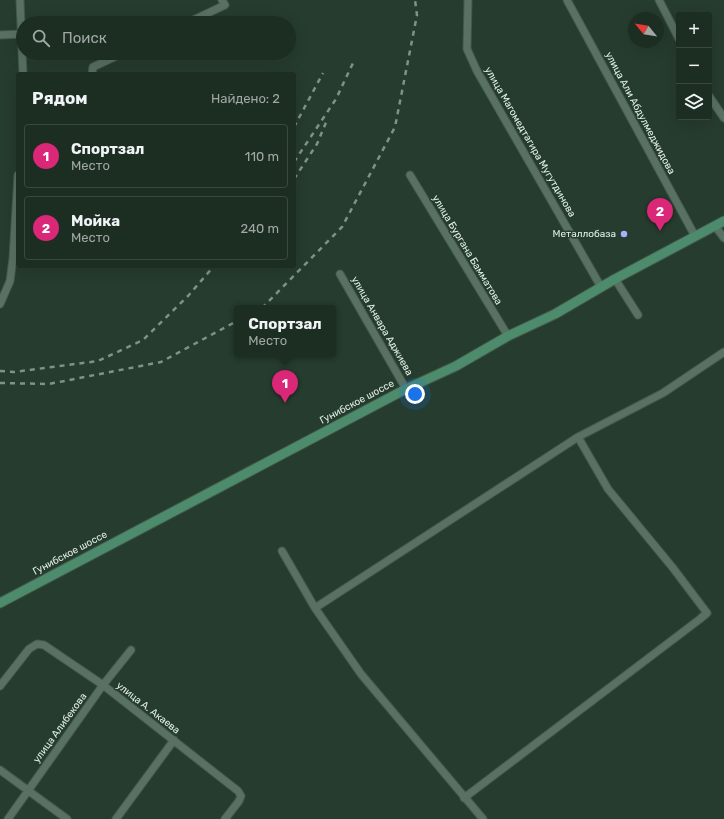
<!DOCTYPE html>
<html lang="ru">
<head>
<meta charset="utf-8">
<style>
  :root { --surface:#1c2d22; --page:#25352a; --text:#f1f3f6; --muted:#a0a8a5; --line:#3a4940; --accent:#db2777 }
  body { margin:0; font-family:Rubik,sans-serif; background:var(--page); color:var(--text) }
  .controls { position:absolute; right:12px; top:12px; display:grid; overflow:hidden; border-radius:4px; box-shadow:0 4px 16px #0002 }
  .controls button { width:36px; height:36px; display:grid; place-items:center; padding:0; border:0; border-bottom:1px solid var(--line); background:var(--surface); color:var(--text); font:20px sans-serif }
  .compass { position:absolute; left:628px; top:12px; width:36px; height:36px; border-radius:50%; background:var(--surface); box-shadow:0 4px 16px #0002; rotate:300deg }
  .you { position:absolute; left:415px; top:394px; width:14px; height:14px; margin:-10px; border:3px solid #fff; border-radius:50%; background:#1a73e8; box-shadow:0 0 0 6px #1a73e833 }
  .badge { display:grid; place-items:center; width:26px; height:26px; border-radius:50%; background:var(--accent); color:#fff; font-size:13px; font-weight:700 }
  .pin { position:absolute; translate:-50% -33px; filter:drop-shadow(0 1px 2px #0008) }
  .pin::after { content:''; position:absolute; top:21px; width:14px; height:12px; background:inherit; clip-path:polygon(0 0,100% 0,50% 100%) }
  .popup { position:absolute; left:234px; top:305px; width:102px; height:52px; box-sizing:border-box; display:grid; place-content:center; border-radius:4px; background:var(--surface); filter:drop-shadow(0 1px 3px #0005); font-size:13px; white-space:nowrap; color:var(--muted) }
  .popup b { font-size:15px; color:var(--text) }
  .popup::after { content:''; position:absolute; left:50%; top:100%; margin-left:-8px; border:8px solid transparent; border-top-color:var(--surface) }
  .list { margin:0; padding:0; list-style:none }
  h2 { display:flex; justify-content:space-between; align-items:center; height:52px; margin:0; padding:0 16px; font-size:17px }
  h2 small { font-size:13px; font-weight:400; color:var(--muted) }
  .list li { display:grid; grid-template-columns:26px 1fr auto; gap:12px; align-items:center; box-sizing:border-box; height:64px; margin:0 8px 8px; padding:0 8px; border:1px solid var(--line); border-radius:4px }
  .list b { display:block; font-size:15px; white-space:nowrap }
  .list p { margin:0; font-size:13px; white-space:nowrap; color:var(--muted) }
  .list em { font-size:13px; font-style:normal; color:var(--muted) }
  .icon { flex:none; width:22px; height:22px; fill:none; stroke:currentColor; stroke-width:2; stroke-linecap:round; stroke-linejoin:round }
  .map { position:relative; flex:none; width:724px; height:819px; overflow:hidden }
  .search { position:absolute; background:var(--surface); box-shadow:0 4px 16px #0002; left:16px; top:16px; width:280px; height:44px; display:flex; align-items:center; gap:10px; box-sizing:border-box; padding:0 14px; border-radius:22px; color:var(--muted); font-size:15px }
  .panel { position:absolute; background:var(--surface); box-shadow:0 4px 16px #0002; left:16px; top:72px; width:280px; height:196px; border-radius:4px }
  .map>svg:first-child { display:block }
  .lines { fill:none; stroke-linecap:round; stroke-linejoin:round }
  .minor-casing { stroke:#44584c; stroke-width:9 }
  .secondary-casing { stroke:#44584c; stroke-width:11 }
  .minor { stroke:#597162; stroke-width:7 }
  .secondary { stroke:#4c8b6b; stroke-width:9 }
  .rail { stroke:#809287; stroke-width:2.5; stroke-dasharray:5 5; stroke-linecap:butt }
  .poi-dot { fill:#a8b0fc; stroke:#263c2e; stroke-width:1.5 }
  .labels { text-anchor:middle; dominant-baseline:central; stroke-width:3; stroke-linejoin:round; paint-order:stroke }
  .street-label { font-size:10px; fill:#e2f0e7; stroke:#263c2e }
  .poi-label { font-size:10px; fill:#e2f0e7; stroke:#263c2e; text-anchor:end }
</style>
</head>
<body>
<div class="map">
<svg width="724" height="819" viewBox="0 0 724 819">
  <rect width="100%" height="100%" fill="#263c2e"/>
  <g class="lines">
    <defs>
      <path id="minor" d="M20,0L23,74
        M468,0L467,49L477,71L601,287
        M567,0L695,236
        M659,0L679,39
        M187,23L225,5L222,0
        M0,35L22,34
        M92,74L93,67L123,53
        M709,96L724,118
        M410,175L508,336
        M715,226L724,238
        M340,274L406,389
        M615,279L638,315
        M0,304L10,281L13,258L18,175
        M282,551L315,608L361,674L483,819
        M315,608L578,437L663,393L724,352
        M0,686L29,649L37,644L44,645L103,685L238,791L241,796L239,801L225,819
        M0,770L67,819
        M464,798L700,619L707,613L673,568L608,489L578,437
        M8,819L103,685L131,650
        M116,819L174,740"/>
      <path id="secondary" d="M0,603L406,389L456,366L508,336L555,314L615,279L724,221"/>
    </defs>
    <use href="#minor" class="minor-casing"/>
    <use href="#secondary" class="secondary-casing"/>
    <use href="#minor" class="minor"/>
    <use href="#secondary" class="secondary"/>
    <path class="rail" d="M294,127L323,73
      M294,162L336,99L353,63
      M294,179L317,144L327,120
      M262,308L342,227L395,127L417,15L415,0
      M0,371L14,372L98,361L143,340L188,296L214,266
      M0,383L49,384L161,362L237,321"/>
  </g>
  <circle class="poi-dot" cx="624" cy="234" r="4"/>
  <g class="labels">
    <g class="street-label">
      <text transform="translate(640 113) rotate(62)">улица Али Абдулмеджидова</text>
      <text transform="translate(530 142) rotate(60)">улица Магомедтагира Мугутдинова</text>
      <text transform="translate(467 250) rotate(59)">улица Бургана Бамматова</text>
      <text transform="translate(382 326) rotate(60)">улица Анвара Аджиева</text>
      <text transform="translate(357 402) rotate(-28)">Гунибское шоссе</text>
      <text transform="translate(70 553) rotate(-28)">Гунибское шоссе</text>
      <text transform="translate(148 708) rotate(38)">улица А. Акаева</text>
      <text transform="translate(60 728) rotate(-54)">улица Алибекова</text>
    </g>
    <g class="poi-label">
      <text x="616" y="234">Металлобаза</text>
    </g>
  </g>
</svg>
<div class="controls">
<button>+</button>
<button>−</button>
<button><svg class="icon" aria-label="layers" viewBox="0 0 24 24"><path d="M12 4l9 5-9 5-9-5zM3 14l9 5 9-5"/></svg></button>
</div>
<svg class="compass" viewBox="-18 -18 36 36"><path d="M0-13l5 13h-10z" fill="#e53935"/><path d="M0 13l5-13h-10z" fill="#a0a8a5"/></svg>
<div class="you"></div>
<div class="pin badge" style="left:285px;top:403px">1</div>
<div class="popup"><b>Спортзал</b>Место</div>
<div class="pin badge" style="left:660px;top:231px">2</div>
<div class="search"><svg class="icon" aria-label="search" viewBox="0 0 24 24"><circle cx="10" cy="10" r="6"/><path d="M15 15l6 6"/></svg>Поиск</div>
<section class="panel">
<h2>Рядом<small>Найдено: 2</small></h2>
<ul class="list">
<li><span class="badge">1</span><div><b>Спортзал</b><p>Место</p></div><em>110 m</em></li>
<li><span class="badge">2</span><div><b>Мойка</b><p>Место</p></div><em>240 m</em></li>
</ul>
</section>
</div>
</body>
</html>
